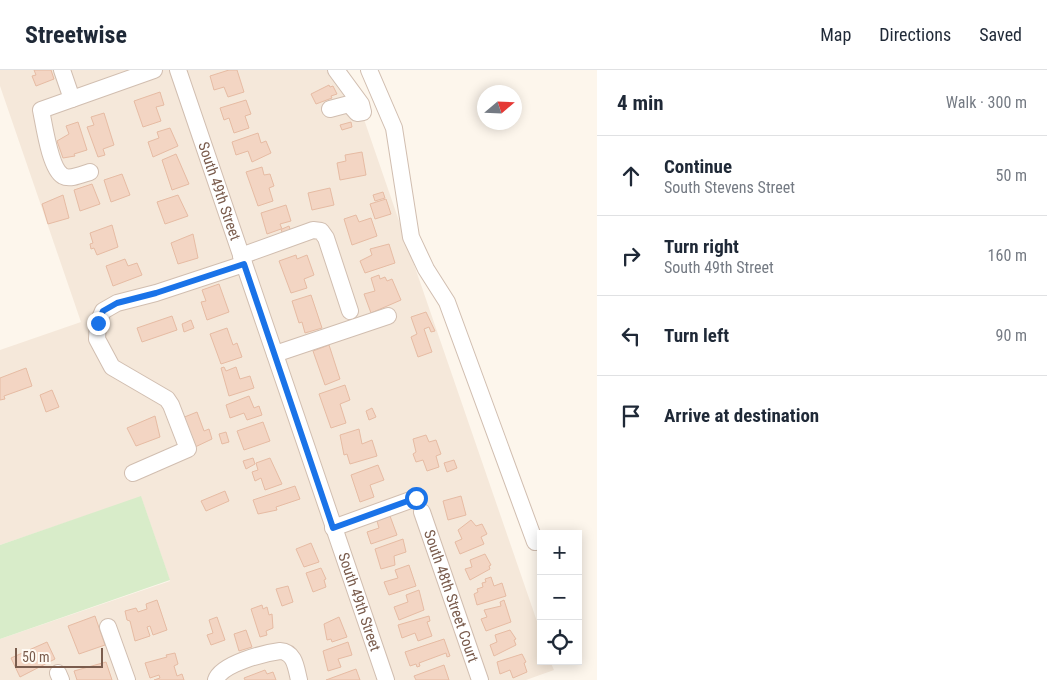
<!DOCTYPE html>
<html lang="en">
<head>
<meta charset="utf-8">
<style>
  :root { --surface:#fff; --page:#f6f6f7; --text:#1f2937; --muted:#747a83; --line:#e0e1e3 }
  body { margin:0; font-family:"Roboto Condensed",sans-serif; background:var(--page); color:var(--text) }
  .controls { position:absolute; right:15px; bottom:15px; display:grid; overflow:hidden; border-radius:0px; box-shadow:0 2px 12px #0003 }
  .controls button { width:45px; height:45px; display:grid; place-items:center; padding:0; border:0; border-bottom:1px solid var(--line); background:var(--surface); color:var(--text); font:25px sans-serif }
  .compass { position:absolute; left:477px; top:15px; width:45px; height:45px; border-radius:50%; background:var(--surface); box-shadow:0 2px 12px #0003; rotate:71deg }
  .scale { position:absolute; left:15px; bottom:12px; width:88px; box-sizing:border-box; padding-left:5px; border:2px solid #7a5c4d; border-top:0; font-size:14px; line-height:18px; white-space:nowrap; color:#7a5c4d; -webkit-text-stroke:4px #fffaf3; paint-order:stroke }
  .stop { position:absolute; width:15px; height:15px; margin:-11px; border:4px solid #1a73e8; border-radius:50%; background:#fff }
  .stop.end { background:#1a73e8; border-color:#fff; box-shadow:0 1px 5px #0008 }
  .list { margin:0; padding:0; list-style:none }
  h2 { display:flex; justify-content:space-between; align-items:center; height:65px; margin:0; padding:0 20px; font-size:21px }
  h2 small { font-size:16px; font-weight:400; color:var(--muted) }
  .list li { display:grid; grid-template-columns:32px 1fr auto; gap:15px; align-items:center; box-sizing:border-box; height:80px; padding:0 20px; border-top:1px solid var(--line) }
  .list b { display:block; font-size:19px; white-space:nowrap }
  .list p { margin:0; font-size:16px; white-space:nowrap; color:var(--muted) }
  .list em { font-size:16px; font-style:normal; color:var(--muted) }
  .icon { flex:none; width:28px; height:28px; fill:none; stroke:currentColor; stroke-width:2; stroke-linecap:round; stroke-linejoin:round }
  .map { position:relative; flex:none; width:597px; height:610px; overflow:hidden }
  header { display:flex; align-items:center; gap:30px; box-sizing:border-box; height:70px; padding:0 25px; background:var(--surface); border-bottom:1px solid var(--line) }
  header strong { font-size:24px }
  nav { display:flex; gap:28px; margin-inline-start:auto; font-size:18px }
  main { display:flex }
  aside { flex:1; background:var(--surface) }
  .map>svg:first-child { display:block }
  .residential { fill:#f5e8da }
  .green { fill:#d8ecc9 }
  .building { fill:#f3d5c3; stroke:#e6bba3 }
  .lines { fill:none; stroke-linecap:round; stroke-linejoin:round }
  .minor-casing { stroke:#d1beb0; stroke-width:18 }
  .minor { stroke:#fff; stroke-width:16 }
  .route { stroke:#1a73e8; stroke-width:6 }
  .labels { text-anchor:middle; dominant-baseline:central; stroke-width:4; stroke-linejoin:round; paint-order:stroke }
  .street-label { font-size:15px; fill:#7a5c4d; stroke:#fffaf3 }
</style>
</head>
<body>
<header>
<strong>Streetwise</strong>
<nav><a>Map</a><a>Directions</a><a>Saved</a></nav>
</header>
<main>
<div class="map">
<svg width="597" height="610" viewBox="0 0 597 610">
  <rect width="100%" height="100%" fill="#fdf6ec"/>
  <path class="residential" d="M0,0H347L541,563V591H550L554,600L526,610H0V569L170,511L141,427L0,475V280L81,252L0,16Z"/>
  <path class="green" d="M141,426L170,510L0,569V475Z"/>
  <path class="building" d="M34,0H51L54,9L36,16L32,6L36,5Z
    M229,0H237L244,22L228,27L224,17L214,20L210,6Z
    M329,15L330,17L333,16L337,24L331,26L332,28L316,34L311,24Z
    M160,22L164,35L156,37L161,51L143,57L134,31Z
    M246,30L251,44L245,46L249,58L234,63L229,48L224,50L220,38Z
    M104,43L114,75L103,79L105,85L98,87L87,57L94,55L91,47Z
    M78,52L87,80L74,84L75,86L63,88L57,71L69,64L66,56Z
    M351,52L352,57L342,60L340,55Z
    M170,58L178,76L153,87L148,72L159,68L157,62Z
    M258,63L261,73L266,71L271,83L252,92L248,81L236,85L232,72Z
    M362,82L366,105L340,110L337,93L346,91L345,85Z
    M176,84L189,114L172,120L162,90Z
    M262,97L264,105L270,104L274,116L269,118L273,131L258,136L246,102Z
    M122,104L130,125L111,132L104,110Z
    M92,114L100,134L80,141L74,120Z
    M330,118L334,135L312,140L308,123Z
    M383,122L385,128L375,131L373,125Z
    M63,125L69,148L48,154L42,134Z
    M178,125L188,146L165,154L157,132Z
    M386,129L391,144L375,149L370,134Z
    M286,135L291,151L280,154L282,159L289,156L291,162L283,165L281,159L267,164L261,143Z
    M356,145L359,152L371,148L377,166L352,175L344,149Z
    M112,155L118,177L97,185L94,178L91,179L90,174L93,173L90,163Z
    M193,164L198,188L178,194L171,173Z
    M389,174L395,193L365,203L360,191L372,185L370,179Z
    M296,185L297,189L307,185L314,205L304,209L307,218L291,223L279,191Z
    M125,189L128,196L137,193L142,205L113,216L106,196Z
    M379,205L380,209L385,207L387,211L392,209L401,230L371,243L364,224L375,221L371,208Z
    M219,214L229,242L207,250L201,232L206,231L202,220Z
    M311,225L322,258L305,263L302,252L299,253L292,231Z
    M426,242L435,261L431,262L429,257L424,259L432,282L418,287L411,267L417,264L411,247Z
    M172,246L177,260L142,272L137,258Z
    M191,250L194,258L184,262L182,254Z
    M227,258L233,275L237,273L242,287L221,294L210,264Z
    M329,275L340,309L325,315L313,281Z
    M224,297L226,301L236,297L240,309L250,306L254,318L229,326L221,298Z
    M26,298L32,316L4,326L5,329L0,330V308Z
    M345,315L350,330L340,334L346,353L331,358L319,324Z
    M52,320L59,337L46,342L40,325Z
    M249,326L254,338L259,336L262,345L247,350L244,343L230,348L226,335Z
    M372,338L376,347L369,350L366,341Z
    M197,342L204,361L209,359L212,369L193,378L182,348Z
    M155,346L160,367L136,376L127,358Z
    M263,352L270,371L244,380L237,361Z
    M359,359L362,374L372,370L377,386L350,394L347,384L344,385L340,365Z
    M226,362L229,372L222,374L219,364Z
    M426,365L429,372L436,370L441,384L436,386L439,397L427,401L423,390L416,392L413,384L416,382L413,369Z
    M253,388L255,394L246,399L243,391Z
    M270,388L282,414L265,420L261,408L255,411L252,402L258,400L256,393Z
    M454,390L457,398L447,402L444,393Z
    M378,395L384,410L370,415L374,427L360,432L351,405Z
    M295,416L300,429L276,437L277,440L258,444L253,430Z
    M225,421L229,431L206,441L201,431Z
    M461,426L466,445L448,450L443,431Z
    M390,446L397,465L371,474L367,462L379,458L377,451Z
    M471,450L476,456L482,454L487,464L481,467L484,474L460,484L455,472L462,469L458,460Z
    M403,469L406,482L394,486L395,495L381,499L375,479Z
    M311,473L319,492L304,497L296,479Z
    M485,484L491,495L489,496L490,499L470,510L465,499L472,497L470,490Z
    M409,495L416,516L389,525L384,512L398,508L395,500Z
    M321,498L326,509L324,510L326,517L313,522L306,503Z
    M491,507L494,516L502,513L506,526L477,535L474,524L478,522L477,519L483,517L482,513L486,512L485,509Z
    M288,516L293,532L282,536L276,519Z
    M419,520L424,540L399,550L394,537L408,532L406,525Z
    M157,530L167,560L153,565L150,556L147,557L150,566L135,571L130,551L127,550L125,541L136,538L138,542L147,539L146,534Z
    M504,530L511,552L486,561L481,549L487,547L484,540L501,536L500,532Z
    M262,535L263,539L267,537L269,545L272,544L273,558L266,561L267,565L260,567L251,539Z
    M95,546L105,575L79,584L68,556Z
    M429,546L430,551L427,552L432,566L418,571L415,563L402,568L398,555Z
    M217,547L225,570L211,575L207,565L213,563L209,550Z
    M339,547L347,567L332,572L331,569L327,570L324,554Z
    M246,560L252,577L239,581L234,564Z
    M510,560L516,569L514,570L516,575L494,586L490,575L497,572L495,565Z
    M444,569L450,586L447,587L446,583L419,593L420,596L417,597L416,594L410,596L405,582Z
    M47,572L55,589L20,607L11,588Z
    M348,572L352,585L338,589L341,597L328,601L323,581Z
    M175,583L178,594L174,596L177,606L182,604L184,610H154L160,608L159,605L150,608L145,593L167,587L166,585Z
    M522,584L526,592L524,593L527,602L513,608L510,600L500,604L497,592Z
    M106,592L112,610H77L74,601Z
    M444,595L449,610H416L414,606Z
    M356,599L360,610H326Z
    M265,600L267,604L273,602L276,610H245L244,608Z"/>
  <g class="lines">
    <defs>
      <g id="minor">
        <path d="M62,0L72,29"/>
        <path id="s1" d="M178,0L386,610"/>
        <path d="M369,0L394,58L411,167L426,199L447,232L535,472"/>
        <path d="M330,39L349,34L357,43L363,42L361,34L336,0"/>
        <path d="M90,102C83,104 70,110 63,106C50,99 44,54 41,40L154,0"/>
        <path d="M241,186L313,160L321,161L326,168L350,241"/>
        <path d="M275,284L388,246"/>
        <path d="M133,403L188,379L171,335L167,329L112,297L97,269L98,253L103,241L117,233L156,223L244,194"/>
        <path id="s2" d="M422,442L480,610"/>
        <path d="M333,458L416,428"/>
        <path d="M108,557L127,610"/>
        <path d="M58,603L61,610"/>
        <path d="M216,610C221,594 264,583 280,581C295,582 296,598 299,610"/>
      </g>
    </defs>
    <use href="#minor" class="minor-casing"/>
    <use href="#minor" class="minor"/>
  </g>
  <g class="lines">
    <path class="route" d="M98,253L103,241L117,233L156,223L244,194L333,458L416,428"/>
  </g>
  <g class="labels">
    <g class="street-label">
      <text stroke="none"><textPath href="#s1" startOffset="128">South 49th Street</textPath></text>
      <text stroke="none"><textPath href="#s2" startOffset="89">South 48th Street Court</textPath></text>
      <text stroke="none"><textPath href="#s1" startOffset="562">South 49th Street</textPath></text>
    </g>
  </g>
</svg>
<div class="controls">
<button>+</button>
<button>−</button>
<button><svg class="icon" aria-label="locate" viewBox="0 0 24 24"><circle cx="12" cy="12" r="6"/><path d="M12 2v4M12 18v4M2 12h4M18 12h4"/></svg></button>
</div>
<svg class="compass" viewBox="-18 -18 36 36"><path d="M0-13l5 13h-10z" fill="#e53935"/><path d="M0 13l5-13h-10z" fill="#747a83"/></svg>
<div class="scale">50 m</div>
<div class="stop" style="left:416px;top:428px"></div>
<div class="stop end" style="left:98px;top:253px"></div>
</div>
<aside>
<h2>4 min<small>Walk · 300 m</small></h2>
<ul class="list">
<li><svg class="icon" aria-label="ahead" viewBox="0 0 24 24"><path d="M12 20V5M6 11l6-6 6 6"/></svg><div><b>Continue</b><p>South Stevens Street</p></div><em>50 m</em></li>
<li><svg class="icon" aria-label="right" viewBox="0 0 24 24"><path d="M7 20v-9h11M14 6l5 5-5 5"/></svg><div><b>Turn right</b><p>South 49th Street</p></div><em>160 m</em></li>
<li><svg class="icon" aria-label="left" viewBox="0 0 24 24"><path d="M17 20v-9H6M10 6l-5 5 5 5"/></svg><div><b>Turn left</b></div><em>90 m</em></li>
<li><svg class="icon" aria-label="arrive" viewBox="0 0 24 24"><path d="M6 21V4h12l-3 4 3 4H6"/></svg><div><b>Arrive at destination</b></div></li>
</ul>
</aside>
</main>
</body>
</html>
